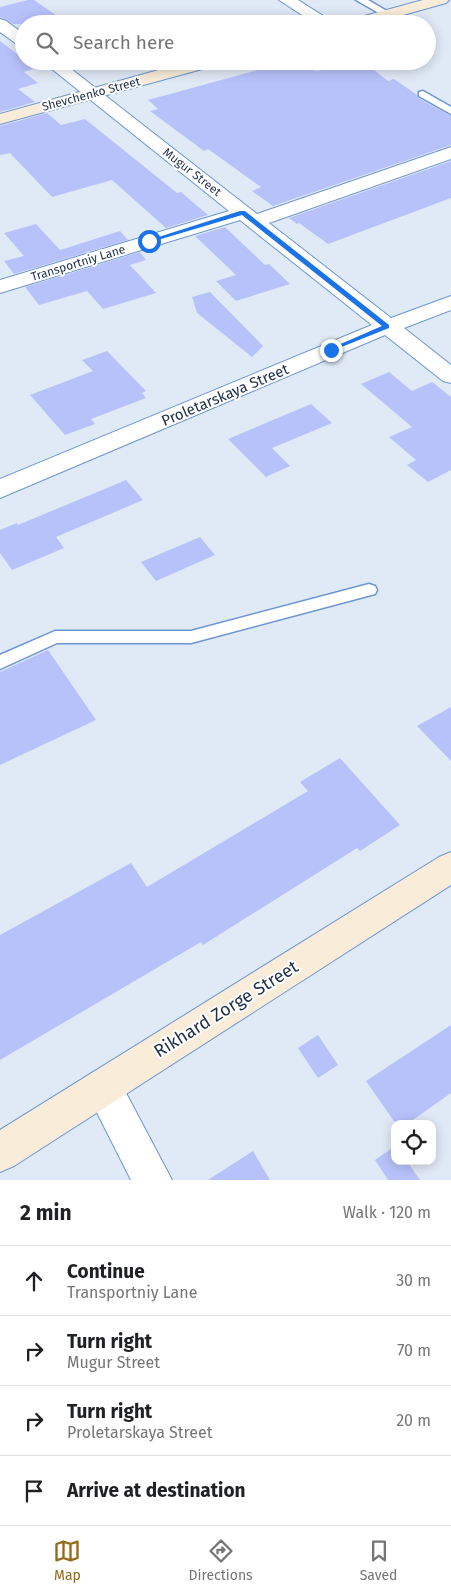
<!DOCTYPE html>
<html lang="en">
<head>
<meta charset="utf-8">
<style>
  :root { --surface:#fff; --page:#f6f6f6; --text:#202124; --muted:#757577; --line:#e0e0e0; --accent:#966916 }
  body { margin:0; font-family:"Fira Sans",sans-serif; background:var(--page); color:var(--text) }
  .controls { position:absolute; right:15px; bottom:15px; display:grid; overflow:hidden; border-radius:10px; box-shadow:0 2px 12px #0003 }
  .controls button { width:45px; height:45px; display:grid; place-items:center; padding:0; border:0; border-bottom:1px solid var(--line); background:var(--surface); color:var(--text); font:25px sans-serif }
  .stop { position:absolute; width:15px; height:15px; margin:-11px; border:4px solid #1a73e8; border-radius:50%; background:#fff }
  .stop.end { background:#1a73e8; border-color:#fff; box-shadow:0 1px 5px #0008 }
  .list { margin:0; padding:0; list-style:none }
  h2 { display:flex; justify-content:space-between; align-items:center; height:65px; margin:0; padding:0 20px; font-size:21px }
  h2 small { font-size:16px; font-weight:400; color:var(--muted) }
  .list li { display:grid; grid-template-columns:32px 1fr auto; gap:15px; align-items:center; box-sizing:border-box; height:70px; padding:0 20px; border-top:1px solid var(--line) }
  .list b { display:block; font-size:19px; white-space:nowrap }
  .list p { margin:0; font-size:16px; white-space:nowrap; color:var(--muted) }
  .list em { font-size:16px; font-style:normal; color:var(--muted) }
  .icon { flex:none; width:28px; height:28px; fill:none; stroke:currentColor; stroke-width:2; stroke-linecap:round; stroke-linejoin:round }
  .map { position:relative; flex:none; width:451px; height:1180px; overflow:hidden }
  .search { position:absolute; background:var(--surface); box-shadow:0 2px 12px #0003; left:15px; right:15px; top:15px; height:55px; display:flex; align-items:center; gap:12px; box-sizing:border-box; padding:0 18px; border-radius:28px; color:var(--muted); font-size:19px }
  .sheet { height:345px; background:var(--surface) }
  nav { display:flex; justify-content:space-around; align-items:center; box-sizing:border-box; height:70px; border-top:1px solid var(--line); background:var(--surface); font-size:14px; color:var(--muted) }
  nav a { display:grid; justify-items:center; gap:2px }
  nav .on { color:var(--accent) }
  .map>svg:first-child { display:block }
  .building { fill:#b8c2fa }
  .lines { fill:none; stroke-linecap:round; stroke-linejoin:round }
  .lane-casing { stroke:#6c96d1; stroke-width:3 }
  .street-casing { stroke:#6c96d1; stroke-width:2 }
  .secondary-casing { stroke:#6c96d1; stroke-width:2 }
  .lane { fill:#fff; fill-rule:evenodd }
  .street { fill:#fff; fill-rule:evenodd }
  .secondary { fill:#f9ecd8; fill-rule:evenodd }
  .route { fill:#1a73e8 }
  .labels { text-anchor:middle; dominant-baseline:central; stroke-width:4; stroke-linejoin:round; paint-order:stroke }
  .far-street-label { font-size:12px; fill:#1e2f47; stroke:#fff }
  .street-label { font-size:15px; fill:#1e2f47; stroke:#fff }
  .near-street-label { font-size:18px; fill:#1e2f47; stroke:#fff }
</style>
</head>
<body>
<div class="map">
<svg width="451" height="1180" viewBox="0 0 451 1180">
  <rect width="100%" height="100%" fill="#e0e9f6"/>
  <path class="building" d="M28,0H34L69,24H13L0,17V7Z
    M0,41L24,59V61L36,68L24,72L38,83L18,89L35,102L0,112Z
    M291,61H302L316,71L364,62L388,81L394,79L417,95L418,98L451,116V145L273,206L252,191L261,187L208,149L204,151L150,111L158,109L148,100Z
    M47,113L61,125L85,119L177,193L181,192L208,215L166,228L112,180L52,197L10,153L0,155V126Z
    M451,161V198L328,244L299,223L297,224L289,218Z
    M36,224L60,250L120,231L128,240L14,274L4,261L24,256L4,233Z
    M225,227L265,265L269,264L290,284L236,301L216,281L236,275L195,236Z
    M140,252L146,260L130,265L156,293L103,309L87,291L39,305L25,287Z
    M210,292L263,346L252,357L197,313L192,297Z
    M107,351L146,391L142,393L146,398L91,419L95,424L65,435L30,395L93,371L82,360Z
    M389,372L412,391L432,382L451,397V470L428,482L407,465L416,460L389,437L412,427L361,384Z
    M311,404L332,423L272,448L290,466L266,477L228,439Z
    M126,480L143,500L56,537L64,548L12,570L0,553V530L17,523L18,525Z
    M200,537L215,555L156,581L141,562Z
    M48,650L96,720L0,765V672Z
    M451,707V761L417,726Z
    M340,758L400,825L360,851L357,848L203,945L201,942L0,1060V935L131,863L147,887L308,791L300,782Z
    M451,1025V1093L407,1124H396L366,1081Z
    M318,1035L338,1065L318,1078L298,1048Z
    M395,1146V1161H407L420,1180H388L375,1160Z
    M253,1151L270,1180H208Z"/>
  <g class="lines">
    <defs>
      <path id="lane" d="M356,0H368L392,14L384,16Z
        M423,91L451,107V114L419,96V92Z
        M369,584L375,586L377,590L375,594L191,643H57L0,669V655L55,631H191Z"/>
      <path id="street" d="M279,0H298L336,24H316Z
        M0,19L6,21L24,34V47L18,45L0,32Z
        M42,61H61L257,214L451,147V159L269,223L391,318L451,296V310L404,328L451,365V383L443,381L385,335L0,498V479L372,325L240,220L0,293V280L229,211Z
        M103,1068L116,1074L172,1180H131L84,1087L90,1074Z"/>
      <path id="secondary" d="M423,0H449L446,3L371,24H344L346,21Z
        M191,61H219L217,65L0,124V114Z
        M451,852V885L14,1166L0,1172V1130L439,857Z"/>
    </defs>
    <use href="#lane" class="lane-casing"/>
    <use href="#street" class="street-casing"/>
    <use href="#secondary" class="secondary-casing"/>
    <use href="#lane" class="lane"/>
    <use href="#street" class="street"/>
    <use href="#secondary" class="secondary"/>
  </g>
  <path class="route" d="M240,211H245L389,325V328L329,352V349L382,326L242,215L151,242L146,241Z"/>
  <g class="labels">
    <g class="far-street-label">
      <text transform="translate(91 94) rotate(-15)">Shevchenko Street</text>
      <text transform="translate(192 172) rotate(38)">Mugur Street</text>
      <text transform="translate(78 263) rotate(-17)">Transportniy Lane</text>
    </g>
    <g class="street-label">
      <text transform="translate(225 395) rotate(-23)">Proletarskaya Street</text>
    </g>
    <g class="near-street-label">
      <text transform="translate(226 1009) rotate(-32)">Rikhard Zorge Street</text>
    </g>
  </g>
</svg>
<div class="controls">
<button><svg class="icon" aria-label="locate" viewBox="0 0 24 24"><circle cx="12" cy="12" r="6"/><path d="M12 2v4M12 18v4M2 12h4M18 12h4"/></svg></button>
</div>
<div class="stop" style="left:149px;top:241px"></div>
<div class="stop end" style="left:331px;top:350px"></div>
<div class="search"><svg class="icon" aria-label="search" viewBox="0 0 24 24"><circle cx="10" cy="10" r="6"/><path d="M15 15l6 6"/></svg>Search here</div>
</div>
<section class="sheet">
<h2>2 min<small>Walk · 120 m</small></h2>
<ul class="list">
<li><svg class="icon" aria-label="ahead" viewBox="0 0 24 24"><path d="M12 20V5M6 11l6-6 6 6"/></svg><div><b>Continue</b><p>Transportniy Lane</p></div><em>30 m</em></li>
<li><svg class="icon" aria-label="right" viewBox="0 0 24 24"><path d="M7 20v-9h11M14 6l5 5-5 5"/></svg><div><b>Turn right</b><p>Mugur Street</p></div><em>70 m</em></li>
<li><svg class="icon" aria-label="right" viewBox="0 0 24 24"><path d="M7 20v-9h11M14 6l5 5-5 5"/></svg><div><b>Turn right</b><p>Proletarskaya Street</p></div><em>20 m</em></li>
<li><svg class="icon" aria-label="arrive" viewBox="0 0 24 24"><path d="M6 21V4h12l-3 4 3 4H6"/></svg><div><b>Arrive at destination</b></div></li>
</ul>
</section>
<nav>
<a class="on"><svg class="icon" aria-label="map" viewBox="0 0 24 24"><path d="M3 6l6-2 6 2 6-2v14l-6 2-6-2-6 2zM9 4v14M15 6v14"/></svg>Map</a>
<a><svg class="icon" aria-label="directions" viewBox="0 0 24 24"><path d="M12 3l9 9-9 9-9-9zM9 14v-3h6M13 9l2 2-2 2"/></svg>Directions</a>
<a><svg class="icon" aria-label="saved" viewBox="0 0 24 24"><path d="M7 4h10v16l-5-4-5 4z"/></svg>Saved</a>
</nav>
</body>
</html>
